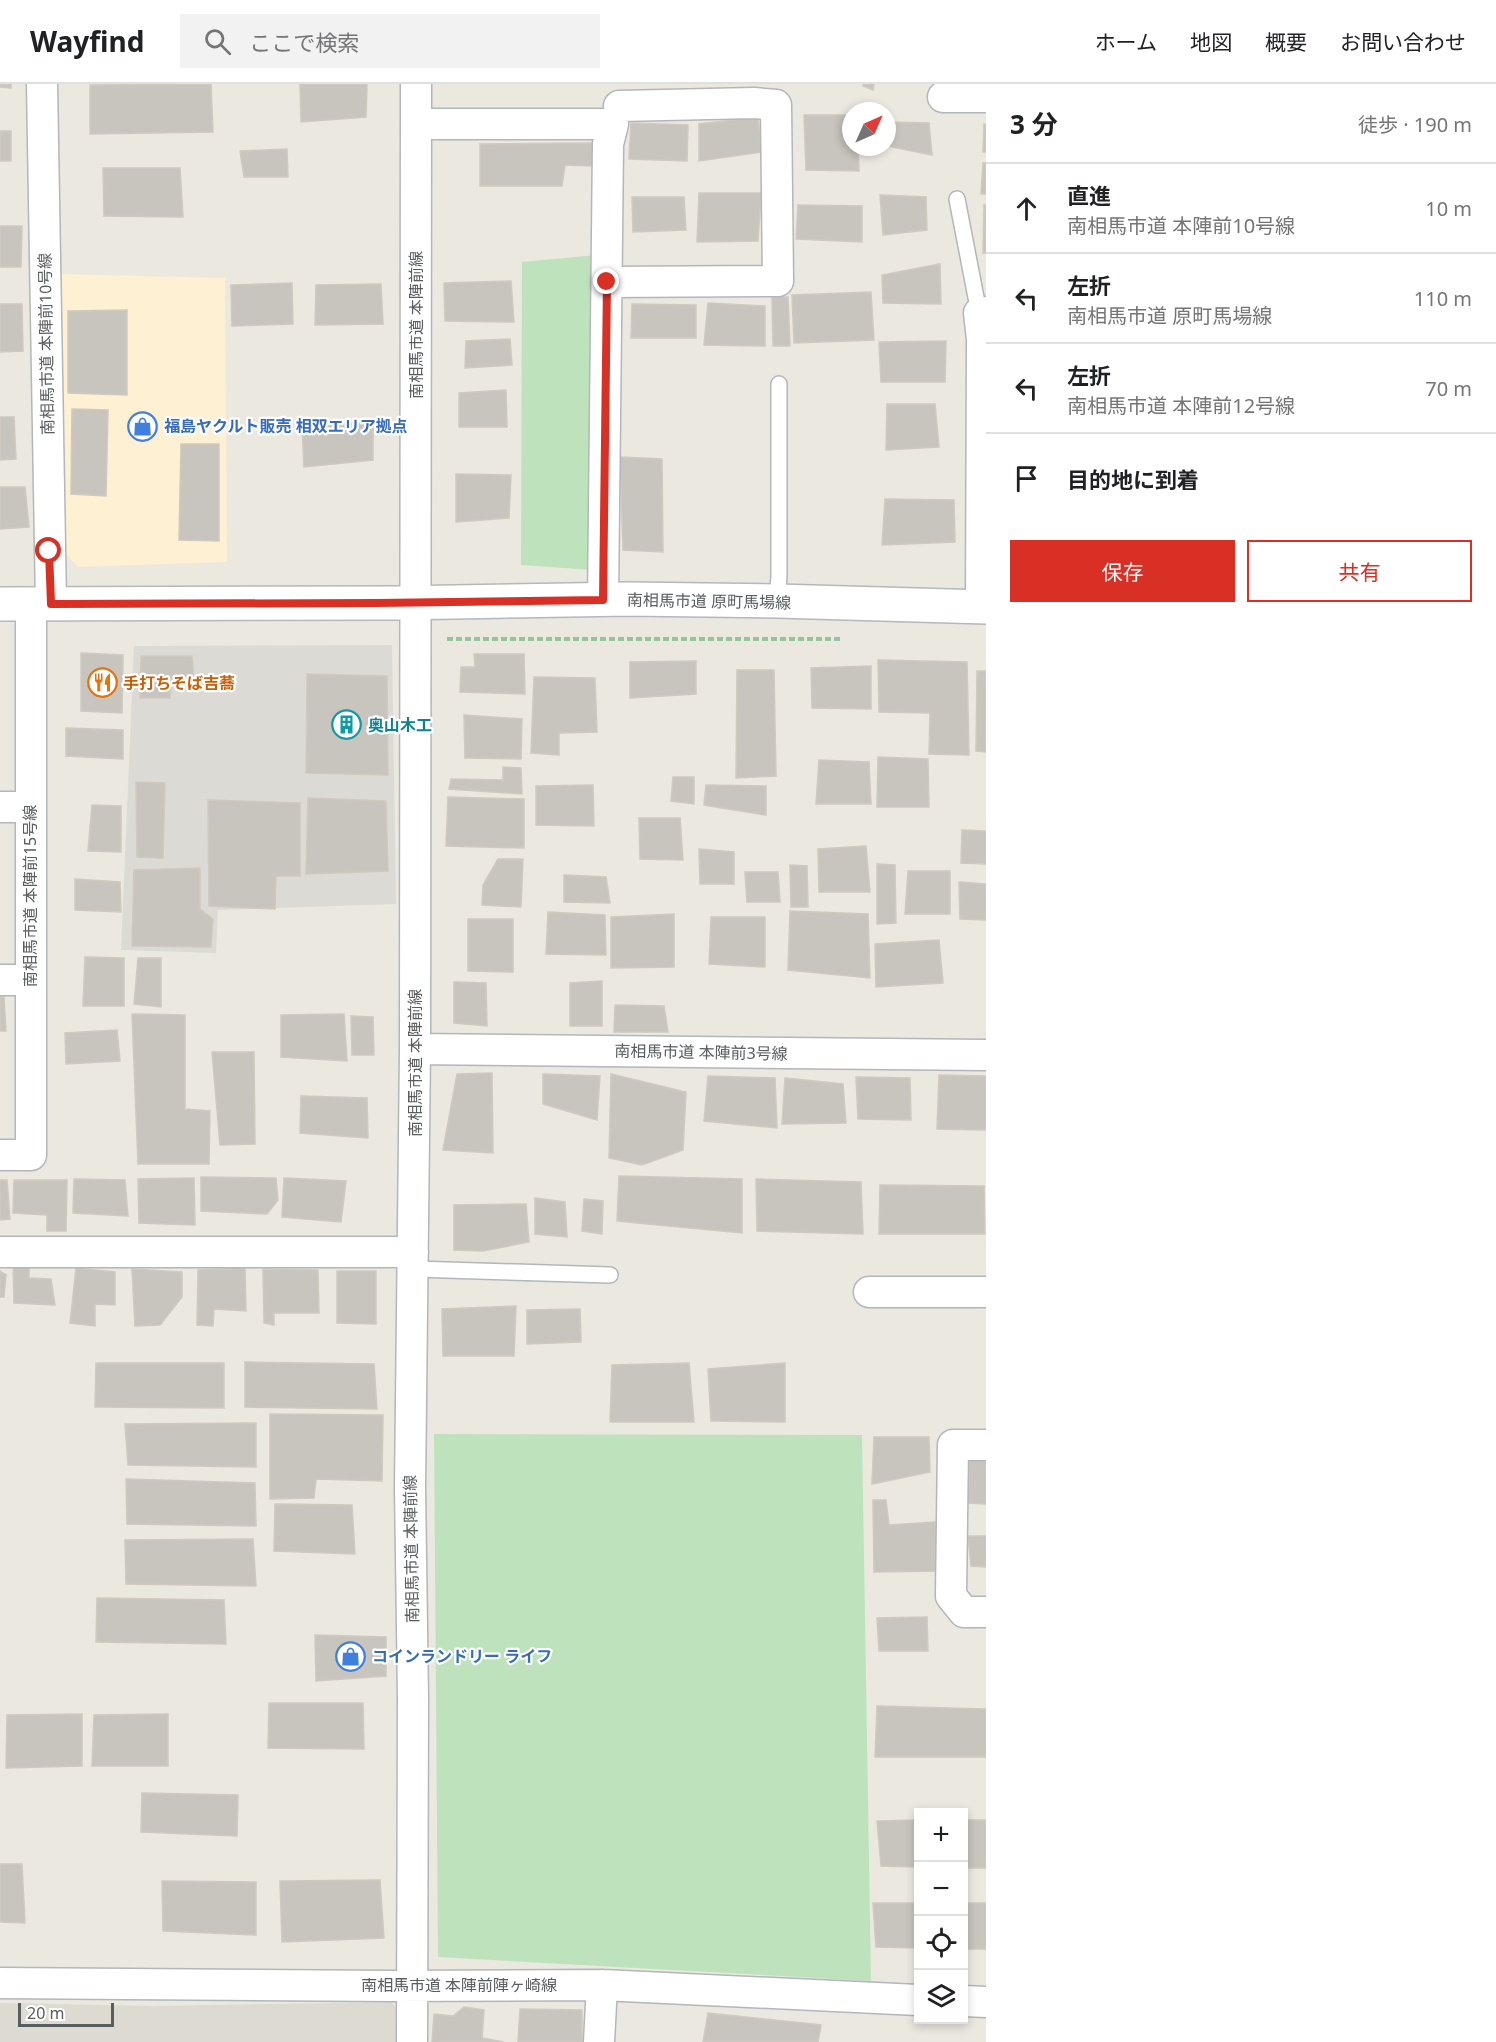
<!DOCTYPE html>
<html lang="ja">
<head>
<meta charset="utf-8">
<style>
  :root { --surface:#fff; --page:#f2f2f2; --text:#202124; --muted:#757577; --line:#e0e0e0; --accent:#d93025 }
  body { margin:0; font-family:"Noto Sans","Noto Sans JP",sans-serif; background:var(--page); color:var(--text) }
  .controls { position:absolute; right:18px; bottom:18px; display:grid; overflow:hidden; border-radius:0px; box-shadow:0 3px 9px #0003 }
  .controls button { width:54px; height:54px; display:grid; place-items:center; padding:0; border:0; border-bottom:2px solid var(--line); background:var(--surface); color:var(--text); font:30px sans-serif }
  .compass { position:absolute; left:842px; top:18px; width:54px; height:54px; border-radius:50%; background:var(--surface); box-shadow:0 3px 9px #0003; rotate:45deg }
  .scale { position:absolute; left:18px; bottom:15px; width:96px; box-sizing:border-box; padding-left:6px; border:3px solid #585d60; border-top:0; font-size:16px; line-height:21px; white-space:nowrap; color:#585d60; -webkit-text-stroke:4px #fff; paint-order:stroke }
  .stop { position:absolute; width:18px; height:18px; margin:-14px; border:4px solid #d93025; border-radius:50%; background:#fff }
  .stop.end { background:#d93025; border-color:#fff; box-shadow:0 2px 6px #0008 }
  .list { margin:0; padding:0; list-style:none }
  h2 { display:flex; justify-content:space-between; align-items:center; height:78px; margin:0; padding:0 24px; font-size:26px }
  h2 small { font-size:20px; font-weight:400; color:var(--muted) }
  .list li { display:grid; grid-template-columns:39px 1fr auto; gap:18px; align-items:center; box-sizing:border-box; height:90px; padding:0 24px; border-top:2px solid var(--line) }
  .list b { display:block; font-size:22px; white-space:nowrap }
  .list p { margin:0; font-size:20px; white-space:nowrap; color:var(--muted) }
  .list em { font-size:20px; font-style:normal; color:var(--muted) }
  .actions { display:flex; gap:12px; padding:18px 24px }
  .actions a { flex:1; padding:14px 0; border:2px solid var(--accent); border-radius:0px; text-align:center; font-size:21px; color:var(--accent) }
  .actions .main { background:var(--accent); color:#fff }
  .icon { flex:none; width:33px; height:33px; fill:none; stroke:currentColor; stroke-width:2; stroke-linecap:round; stroke-linejoin:round }
  .map { position:relative; flex:none; width:986px; height:1958px; overflow:hidden }
  header { display:flex; align-items:center; gap:36px; box-sizing:border-box; height:84px; padding:0 30px; background:var(--surface); border-bottom:2px solid var(--line) }
  header strong { font-size:28px }
  nav { display:flex; gap:33px; margin-inline-start:auto; font-size:21px }
  .search { width:420px; height:54px; background:var(--page); display:flex; align-items:center; gap:15px; box-sizing:border-box; padding:0 21px; border-radius:0px; color:var(--muted); font-size:22px }
  main { display:flex }
  aside { flex:1; background:var(--surface) }
  .map>svg:first-child { display:block }
  .commercial { fill:#fdf0d3 }
  .industrial { fill:#dcdad4 }
  .education { fill:#dddad1 }
  .green { fill:#bee3bc }
  .building { fill:#c8c5bf; stroke:#d0c9be; stroke-width:1.5 }
  .lines { fill:none; stroke-linecap:round; stroke-linejoin:round }
  .lane-casing { stroke:#b3b6ba; stroke-width:18 }
  .street-casing { stroke:#b3b6ba; stroke-width:33 }
  .secondary-casing { stroke:#b4b7bc; stroke-width:36 }
  .path { stroke:#95c3a0; stroke-width:4; stroke-dasharray:6 3; stroke-linecap:butt }
  .lane { stroke:#fff; stroke-width:15 }
  .street { stroke:#fff; stroke-width:30 }
  .secondary { stroke:#fff; stroke-width:33 }
  .route { stroke:#d93025; stroke-width:8 }
  .labels { text-anchor:middle; dominant-baseline:central; stroke-width:4.5; stroke-linejoin:round; paint-order:stroke }
  .street-label { font-size:16px; fill:#585d60; stroke:#fff }
  .shop-label { font-size:16px; font-weight:bold; fill:#366cbe; stroke:#fff; text-anchor:start }
  .food-label { font-size:16px; font-weight:bold; fill:#c56008; stroke:#fff; text-anchor:start }
  .culture-label { font-size:16px; font-weight:bold; fill:#0d838f; stroke:#fff; text-anchor:start }
</style>
</head>
<body>
<header>
<strong>Wayfind</strong>
<div class="search"><svg class="icon" aria-label="search" viewBox="0 0 24 24"><circle cx="10" cy="10" r="6"/><path d="M15 15l6 6"/></svg>ここで検索</div>
<nav><a>ホーム</a><a>地図</a><a>概要</a><a>お問い合わせ</a></nav>
</header>
<main>
<div class="map">
<svg width="986" height="1958" viewBox="0 0 986 1958">
  <rect width="100%" height="100%" fill="#ebe8e0"/>
  <path class="commercial" d="M59,190L225,194L227,478L78,483L61,465Z"/>
  <path class="industrial" d="M392,561L396,820L218,826L216,869L121,866L134,562Z"/>
  <path class="education" d="M392,1918L397,1926L396,1958H0V1919L154,1922Z"/>
  <path class="green" d="M597,171L593,486L521,481L522,178Z
    M434,1350L862,1351L871,1897L438,1873Z"/>
  <path class="building" d="M0,0H11V4L0,3Z
    M211,0L213,48L90,50V1Z
    M300,0H367L366,33L301,38Z
    M863,0H874L873,6L863,2Z
    M804,31H851V63H858L859,87L806,86Z
    M758,33L761,68L699,77V40Z
    M887,38L929,39L932,71L887,62Z
    M631,39L688,41L687,77L629,75Z
    M984,40H986V68H983Z
    M0,47H11V77H0Z
    M592,59L593,82L565,81L562,102H480V60Z
    M287,65L288,93H244L240,67Z
    M983,79H986V110H981Z
    M103,84H180L183,133L104,132Z
    M699,109H761L758,157L697,158Z
    M880,111L926,113L927,146L883,151Z
    M632,113H684L686,146L633,148Z
    M798,121L862,122V158L796,155Z
    M984,121H986V169H983Z
    M0,142H22L21,183H0Z
    M940,180L941,220L883,219L882,191Z
    M511,197L514,238L445,237L444,199Z
    M292,199L293,240L232,242L231,201Z
    M381,200L383,240L315,241L316,201Z
    M871,208L874,256L794,259L792,211Z
    M772,213H788L790,262H773Z
    M708,219L765,222V262L704,261Z
    M0,220H22L23,267L0,268Z
    M632,220L696,221V254H631Z
    M127,226V311L68,309V227Z
    M510,255L512,281L465,284L466,257Z
    M946,257L945,298H881L879,258Z
    M506,306L507,343H459V309Z
    M887,320H935L939,363L886,366Z
    M72,325L108,326L106,412L71,410Z
    M0,333H14L16,375L0,376Z
    M373,339V376L304,383L302,340Z
    M181,360H219V457L179,456Z
    M620,373L662,375L663,468L623,466Z
    M456,390L511,391L509,434L456,438Z
    M0,403H25L29,443L0,445Z
    M885,415L954,416L955,458L882,461Z
    M81,569L123,571L122,629L81,627Z
    M474,570H524L525,610L460,608L461,583H475Z
    M141,572H192L194,594L172,592L170,614H140Z
    M878,576L967,578L969,671L929,670L930,629L879,628Z
    M696,577V610L630,614V578Z
    M871,582V625L812,624L811,584Z
    M737,586H774L776,692L736,694Z
    M977,587H986V668L976,667Z
    M307,590L387,592L388,691L306,689Z
    M534,593L595,594L597,648L559,649V671L531,669Z
    M464,631L522,635L521,675L465,674Z
    M66,644L123,646V675L66,672Z
    M878,673L928,675L929,723H877Z
    M819,676L869,678L871,720H816Z
    M503,683L521,684L522,710L449,705L451,695L503,696Z
    M673,693H694V720L671,717Z
    M136,698L165,699L163,774L137,773Z
    M593,701L594,742L536,741V702Z
    M706,701L766,702V731L704,721Z
    M448,713L524,715V764L446,762Z
    M308,714L386,717L388,787L306,790Z
    M208,716L300,719V792H276L275,825L209,822Z
    M92,721L121,722V768L88,767Z
    M639,734H680L683,776L640,775Z
    M962,746L986,747V780L961,779Z
    M866,762L870,808H819L818,765Z
    M699,765L734,768V800H700Z
    M498,775H523L521,823L482,821L483,801Z
    M877,780L895,781L896,839L877,840Z
    M790,781L807,782L808,823H791Z
    M200,784V825L213,835L211,863L132,862L134,786Z
    M908,787H950V830H905Z
    M745,788H778L780,818H747Z
    M564,791L606,793L610,819L564,818Z
    M75,795L120,798L121,828L75,826Z
    M959,798L986,800V836L960,835Z
    M790,827L868,830L870,894L788,886Z
    M548,828L605,831L606,871L546,870Z
    M674,830V883L611,884V833Z
    M711,833H765V883L709,880Z
    M468,835H513V888L468,887Z
    M939,856L943,899L876,903L875,860Z
    M85,873L124,874V922H83Z
    M138,874H161V923L134,920Z
    M602,897V942H570V899Z
    M454,898L486,899L487,942L454,939Z
    M0,913H4L6,947H0Z
    M615,921L664,922L668,948H614Z
    M132,930L185,931V1025L210,1027L209,1080H138Z
    M344,930L347,977L281,973V931Z
    M351,932L373,933L374,971H352Z
    M117,946L120,977L66,980L65,949Z
    M212,968H254L255,1060L220,1061Z
    M492,989L493,1069L443,1066L457,990Z
    M543,990L600,992L597,1036L543,1020Z
    M611,990L686,1008L683,1066L642,1081L609,1074Z
    M939,991L986,992V1046L937,1045Z
    M708,992L775,994L777,1044L704,1037Z
    M856,993L910,994L911,1036L858,1035Z
    M785,994L843,1000L846,1039L782,1040Z
    M301,1012L367,1014L368,1054L300,1049Z
    M619,1092L742,1095V1149L617,1137Z
    M201,1093L276,1094L278,1116L267,1130L201,1127Z
    M194,1094L195,1141L139,1139L138,1095Z
    M284,1094L346,1097L341,1138L282,1133Z
    M74,1095L125,1096L128,1132L73,1129Z
    M756,1095L861,1098L863,1150L757,1147Z
    M0,1096H7L10,1135L0,1136Z
    M14,1096H67L66,1147H47V1131L13,1129Z
    M880,1101L984,1102L985,1150H879Z
    M535,1114L565,1118L567,1153L535,1150Z
    M584,1115L603,1117L602,1150L582,1147Z
    M526,1120L529,1158L483,1167L454,1166V1121Z
    M13,1180L29,1181V1194L51,1195L55,1221L14,1219Z
    M76,1184L115,1188V1221L95,1220V1242L70,1239Z
    M245,1184L246,1227L214,1225L213,1242L197,1241L198,1186Z
    M132,1185L182,1188V1213L160,1241L135,1242Z
    M263,1185L318,1186L319,1229H274V1241L264,1239Z
    M0,1187L6,1191L4,1213H0Z
    M337,1187H376V1240L337,1239Z
    M516,1222L514,1272H443L442,1225Z
    M580,1225L581,1258L527,1260V1226Z
    M245,1278L374,1280L377,1325L245,1323Z
    M96,1279H224V1324L95,1323Z
    M689,1279L694,1338H610L612,1281Z
    M785,1279V1338L711,1337L708,1285Z
    M270,1330L383,1331L382,1397L316,1395L314,1414L270,1415Z
    M256,1339V1383L128,1381L125,1340Z
    M874,1353H929L930,1388L872,1400Z
    M969,1376L986,1377V1420L968,1419Z
    M126,1395L255,1399L256,1442L127,1440Z
    M873,1416H886L889,1441L935,1438L936,1487L874,1488Z
    M275,1420L352,1421L355,1470L274,1467Z
    M968,1452H986V1483L971,1482Z
    M253,1455L256,1502L126,1500L125,1456Z
    M97,1514L224,1516L226,1560L96,1558Z
    M927,1533L928,1567H879L877,1534Z
    M315,1551L386,1553V1592L316,1597Z
    M269,1619H363L364,1665L268,1664Z
    M877,1622L986,1625V1673H875Z
    M82,1630V1682L6,1684L7,1631Z
    M168,1630V1682H92L94,1631Z
    M142,1709L238,1711L237,1752L141,1748Z
    M918,1736V1783L881,1782L877,1737Z
    M964,1736H986V1784H964Z
    M0,1780H22L25,1839L0,1838Z
    M380,1796L384,1854L282,1858L280,1797Z
    M162,1797L256,1798V1851L163,1847Z
    M873,1819H918V1864L876,1863Z
    M964,1819H986V1865H964Z
    M464,1923L484,1926L482,1954L504,1958H432L434,1930L453,1932Z
    M520,1925L582,1926V1958H518Z
    M708,1929L821,1941L818,1958H703Z"/>
  <g class="lines">
    <defs>
      <path id="lane" d="M957,115L979,229
        M777,517L779,492V300
        M414,1185L610,1191"/>
      <path id="street" d="M42,0L51,520
        M943,13H986
        M416,40H613L608,60L603,516
        M607,198L778,197L776,21L754,19L619,22
        M981,523L982,255L979,229L986,228
        M0,723H30
        M0,896H30
        M415,965L986,971
        M0,1071H31V521
        M2,1168H413
        M869,1208H986
        M986,1361H953L951,1512L964,1528H986
        M0,1899L393,1902L602,1901L918,1916
        M964,1917L986,1918
        M412,1958L413,1614L410,1404L415,965L416,0
        M599,1958L602,1901"/>
      <path id="secondary" d="M0,520L398,519L629,515L777,517L986,523"/>
    </defs>
    <use href="#lane" class="lane-casing"/>
    <use href="#street" class="street-casing"/>
    <use href="#secondary" class="secondary-casing"/>
    <path class="path" d="M447,555H841"/>
    <use href="#lane" class="lane"/>
    <use href="#street" class="street"/>
    <use href="#secondary" class="secondary"/>
  </g>
  <g class="lines">
    <path class="route" d="M49,467L51,520L376,519L603,516L607,198"/>
  </g>
  <defs>
    <symbol id="shop-ring" viewBox="-11 -11 22 22"><circle r="9.5" fill="#fff" stroke="#3f7fe0" stroke-width="1.5"/><path d="M-5-2.5h2.3a2.7 3.5 0 0 1 5.4 0H5L5.5 6h-11ZM-1.5-2.5h3a1.5 2.3 0 0 0-3 0Z" fill="#3f7fe0"/></symbol>
    <symbol id="restaurant-ring" viewBox="-11 -11 22 22"><circle r="9.5" fill="#fff" stroke="#e8710a" stroke-width="1.5"/><path d="M-5-6h1v4h1v-4h1v4h1v-4h1v5L-1.5 .5V6h-2V.5L-5-1ZM5-6V6H3V1.5H1.5Q1.5-4 5-6Z" fill="#e8710a"/></symbol>
    <symbol id="building-ring" viewBox="-11 -11 22 22"><circle r="9.5" fill="#fff" stroke="#0f9aa8" stroke-width="1.5"/><path d="M-4-6H4V6H1V3H-1V6H-4ZM-2.5-4.3h1.7v1.8h-1.7ZM.8-4.3h1.7v1.8H.8ZM-2.5-1h1.7V.8h-1.7ZM.8-1h1.7V.8H.8Z" fill="#0f9aa8"/></symbol>
  </defs>
  <g fill-rule="evenodd">
    <use href="#shop-ring" x="126" y="326" width="33" height="33"/>
    <use href="#restaurant-ring" x="86" y="582" width="33" height="33"/>
    <use href="#building-ring" x="330" y="624" width="33" height="33"/>
    <use href="#shop-ring" x="334" y="1556" width="33" height="33"/>
  </g>
  <g class="labels">
    <g class="street-label">
      <text transform="translate(416 241) rotate(-90)">南相馬市道 本陣前線</text>
      <text transform="translate(46 260) rotate(-91)">南相馬市道 本陣前10号線</text>
      <text transform="translate(709 517) rotate(1)">南相馬市道 原町馬場線</text>
      <text transform="translate(30 812) rotate(-90)">南相馬市道 本陣前15号線</text>
      <text transform="translate(701 968) rotate(1)">南相馬市道 本陣前3号線</text>
      <text transform="translate(415 979) rotate(-90)">南相馬市道 本陣前線</text>
      <text transform="translate(411 1465) rotate(-91)">南相馬市道 本陣前線</text>
      <text x="459" y="1901">南相馬市道 本陣前陣ヶ崎線</text>
    </g>
    <g class="shop-label">
      <text x="164" y="342">福島ヤクルト販売 相双エリア拠点</text>
      <text x="372" y="1572">コインランドリー ライフ</text>
    </g>
    <g class="food-label">
      <text x="123" y="599">手打ちそば吉蕎</text>
    </g>
    <g class="culture-label">
      <text x="368" y="641">奥山木工</text>
    </g>
  </g>
</svg>
<div class="controls">
<button>+</button>
<button>−</button>
<button><svg class="icon" aria-label="locate" viewBox="0 0 24 24"><circle cx="12" cy="12" r="6"/><path d="M12 2v4M12 18v4M2 12h4M18 12h4"/></svg></button>
<button><svg class="icon" aria-label="layers" viewBox="0 0 24 24"><path d="M12 4l9 5-9 5-9-5zM3 14l9 5 9-5"/></svg></button>
</div>
<svg class="compass" viewBox="-18 -18 36 36"><path d="M0-13l5 13h-10z" fill="#e53935"/><path d="M0 13l5-13h-10z" fill="#757577"/></svg>
<div class="scale">20 m</div>
<div class="stop" style="left:49px;top:467px"></div>
<div class="stop end" style="left:607px;top:198px"></div>
</div>
<aside>
<h2>3 分<small>徒歩 · 190 m</small></h2>
<ul class="list">
<li><svg class="icon" aria-label="ahead" viewBox="0 0 24 24"><path d="M12 20V5M6 11l6-6 6 6"/></svg><div><b>直進</b><p>南相馬市道 本陣前10号線</p></div><em>10 m</em></li>
<li><svg class="icon" aria-label="left" viewBox="0 0 24 24"><path d="M17 20v-9H6M10 6l-5 5 5 5"/></svg><div><b>左折</b><p>南相馬市道 原町馬場線</p></div><em>110 m</em></li>
<li><svg class="icon" aria-label="left" viewBox="0 0 24 24"><path d="M17 20v-9H6M10 6l-5 5 5 5"/></svg><div><b>左折</b><p>南相馬市道 本陣前12号線</p></div><em>70 m</em></li>
<li><svg class="icon" aria-label="arrive" viewBox="0 0 24 24"><path d="M6 21V4h12l-3 4 3 4H6"/></svg><div><b>目的地に到着</b></div></li>
</ul>
<div class="actions"><a class="main">保存</a><a>共有</a></div>
</aside>
</main>
</body>
</html>
